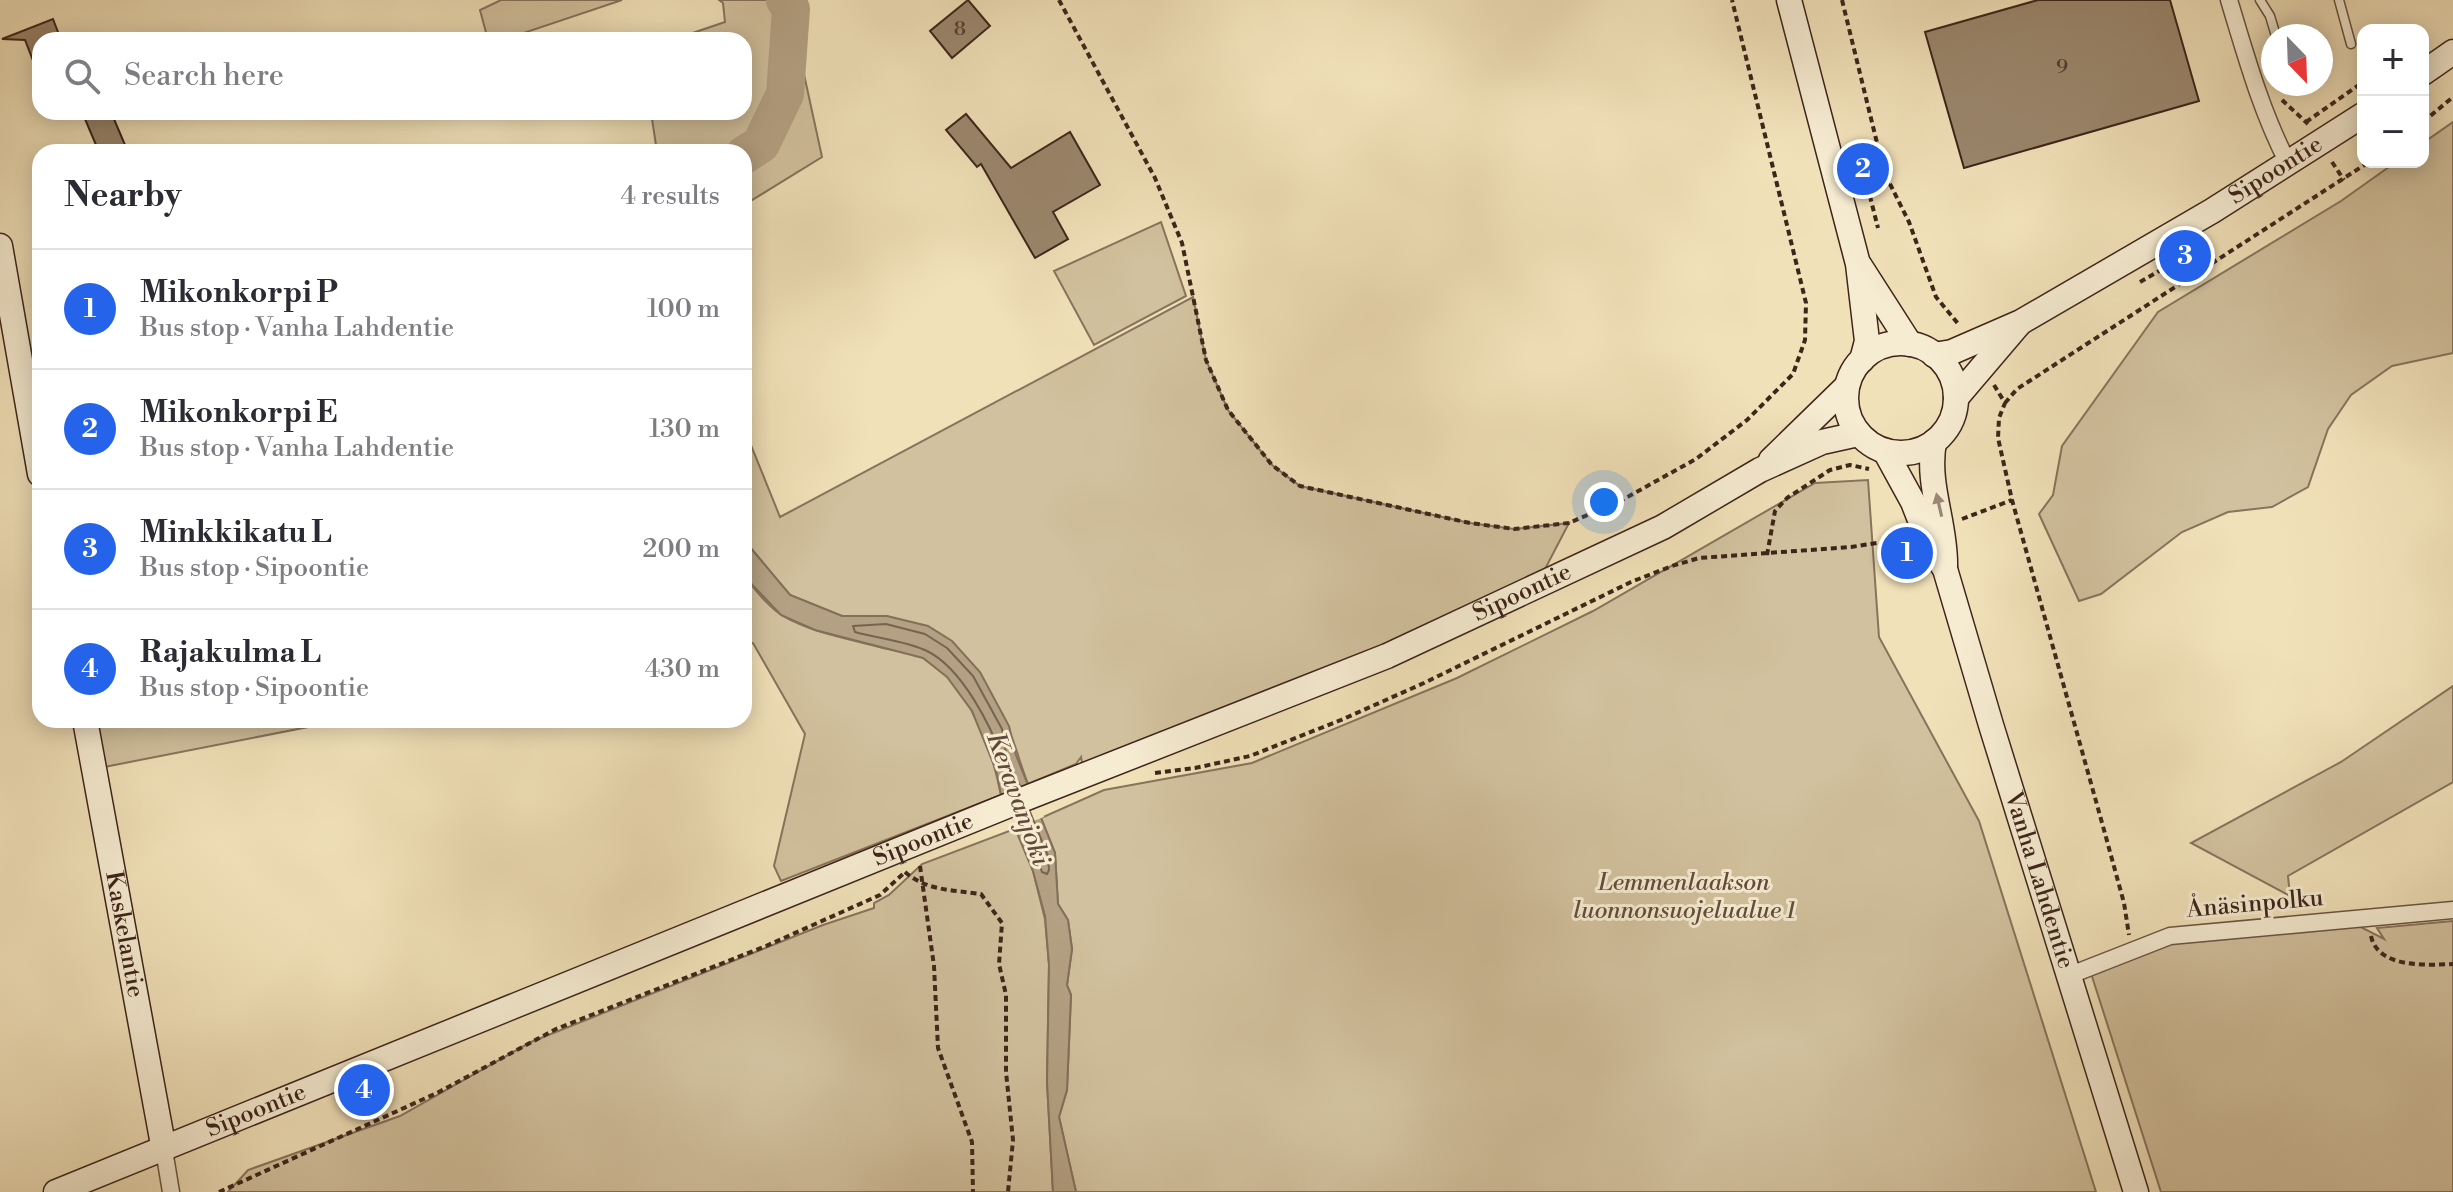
<!DOCTYPE html>
<html lang="en">
<head>
<meta charset="utf-8">
<style>
  :root { --surface:#fff; --page:#f7f7f7; --text:#2b2b33; --muted:#7c7c81; --line:#e1e1e2; --accent:#2563eb }
  body { margin:0; font-family:"Libre Bodoni",serif; background:var(--page); color:var(--text) }
  .controls { position:absolute; right:24px; top:24px; display:grid; overflow:hidden; border-radius:16px; box-shadow:0 4px 20px #0003 }
  .controls button { width:72px; height:72px; display:grid; place-items:center; padding:0; border:0; border-bottom:2px solid var(--line); background:var(--surface); color:var(--text); font:40px sans-serif }
  .compass { position:absolute; left:2261px; top:24px; width:72px; height:72px; border-radius:50%; background:var(--surface); box-shadow:0 4px 20px #0003; rotate:157deg }
  .you { position:absolute; left:1604px; top:502px; width:28px; height:28px; margin:-20px; border:6px solid #fff; border-radius:50%; background:#1a73e8; box-shadow:0 0 0 12px #1a73e833 }
  .badge { display:grid; place-items:center; width:52px; height:52px; border-radius:50%; background:var(--accent); color:#fff; font-size:26px; font-weight:700 }
  .pin { position:absolute; translate:-50% -50%; border:4px solid #fff; box-shadow:0 2px 8px #0006 }
  .list { margin:0; padding:0; list-style:none }
  h2 { display:flex; justify-content:space-between; align-items:center; height:104px; margin:0; padding:0 32px; font-size:34px }
  h2 small { font-size:26px; font-weight:400; color:var(--muted) }
  .list li { display:grid; grid-template-columns:52px 1fr auto; gap:24px; align-items:center; box-sizing:border-box; height:120px; padding:0 32px; border-top:2px solid var(--line) }
  .list b { display:block; font-size:30px; white-space:nowrap }
  .list p { margin:0; font-size:26px; white-space:nowrap; color:var(--muted) }
  .list em { font-size:26px; font-style:normal; color:var(--muted) }
  .icon { flex:none; width:44px; height:44px; fill:none; stroke:currentColor; stroke-width:2; stroke-linecap:round; stroke-linejoin:round }
  .map { position:relative; flex:none; width:2453px; height:1192px; overflow:hidden }
  .search { position:absolute; background:var(--surface); box-shadow:0 4px 20px #0003; left:32px; top:32px; width:720px; height:88px; display:flex; align-items:center; gap:20px; box-sizing:border-box; padding:0 28px; border-radius:24px; color:var(--muted); font-size:30px }
  .panel { position:absolute; background:var(--surface); box-shadow:0 4px 20px #0003; left:32px; top:144px; width:720px; height:584px; border-radius:24px }
  .map>svg:first-child { display:block }
  .green { fill:#d2c19e; stroke:#88735c; stroke-width:2 }
  .water { fill:#b4a183; stroke:#846f59; stroke-width:2 }
  .pier { fill:#f1e1b9 }
  .lines { fill:none; stroke-linecap:round; stroke-linejoin:round }
  .shore { stroke:#78634f; stroke-width:2 }
  .river { stroke:#b4a183; stroke-width:38 }
  .building { fill:#9b876d; stroke:#3d251b; stroke-width:2 }
  .lane-casing { stroke:#6a5442; stroke-width:11 }
  .street-casing { stroke:#6a5442; stroke-width:19 }
  .secondary-casing { stroke:#3d251b; stroke-width:27 }
  .path { stroke:#3d251b; stroke-width:4; stroke-dasharray:6 4; stroke-linecap:butt }
  .lane { stroke:#f6ecd2; stroke-width:8 }
  .street { stroke:#f6ecd2; stroke-width:16 }
  .secondary { stroke:#f6ecd2; stroke-width:24 }
  .oneway { fill:#9a8876 }
  .labels { text-anchor:middle; dominant-baseline:central; stroke-width:6; stroke-linejoin:round; paint-order:stroke }
  .number-label { font-size:20px; fill:#543e30 }
  .street-label { font-size:24px; fill:#3d251b; stroke:#f6ecd2 }
  .park-label { font-size:24px; font-style:italic; fill:#624c3c; stroke:#f6ecd2 }
  .water-label { font-size:26px; font-style:italic; fill:#614a3a; stroke:#f6ecd2 }
</style>
</head>
<body>
<div class="map">
<svg width="2453" height="1192" viewBox="0 0 2453 1192">
  <rect width="100%" height="100%" fill="#f1e1b9"/>
  <filter id="stains"><feTurbulence type="fractalNoise" baseFrequency=".0025" numOctaves="4"/><feColorMatrix values="0 0 0 0 .2 0 0 0 0 .09 0 0 0 0 .02 0 0 0 .5 -.17"/></filter>
  <radialGradient id="worn" r=".72"><stop offset=".6" stop-color="#630" stop-opacity="0"/><stop offset="1" stop-color="#630" stop-opacity=".3"/></radialGradient>
  <path class="green" d="M501,0H622L503,40H488L480,10Z
    M719,0H780L786,10L780,93L757,140L740,152H657L651,112H744V40H672L725,22L723,3Z
    M797,42L822,157L749,202L744,209V160L764,146L790,95Z
    M2453,122V353L2392,366L2351,395L2328,429L2308,487L2272,507L2228,512L2182,532L2101,594L2079,601L2039,514L2053,495L2062,446L2158,312L2341,201L2396,162H2423V143Z
    M1161,222L1186,296L1094,345L1054,271Z
    M1193,297L1206,360L1228,410L1272,465L1300,486L1470,523L1514,529L1569,523L1544,571L1390,641L1387,656L1084,775L1081,757L1076,764L1028,784C1018,759 1013,732 999,709L887,616H842L790,595L744,540V428L780,517Z
    M1868,480L1879,637L1979,821L2096,1192H1076L1059,1117L1067,1090L1071,995L1067,985L1072,949L1068,920L1058,904L1055,853L1041,818L1104,790L1252,763L1457,678L1593,611L1815,483Z
    M744,576C755,589 768,607 783,616C812,633 850,639 883,648C896,651 913,652 924,658C968,682 992,749 1001,795L781,881L774,866L805,734L753,643L744,644Z
    M2453,686V782L2288,876L2290,896L2191,843L2341,762Z
    M85,720H344L94,769Z
    M1017,828L1033,871L1045,919L1049,965L1047,1082L1053,1192H228L248,1170L400,1116L531,1042L823,925L874,908V903L889,895L922,864Z
    M2347,920L2384,939L2377,928L2453,921V1192H2161L2089,967L2131,949Z"/>
  <path class="water" d="M744,540L790,595L842,616H887L928,626L952,641L980,672L1009,726L1016,755L1055,853L1058,904L1068,920L1072,949L1067,985L1071,995L1067,1090L1059,1117L1076,1192H1053L1047,1082L1049,965L1045,916L1033,871L1001,795L996,770L972,711L947,677L923,658L815,630L781,615L744,576Z"/>
  <path class="pier" d="M1032,782L1044,817L1013,829L997,796Z"/>
  <g class="lines">
    <path class="shore" d="M1008,790C1007,781 1006,768 1003,760C991,726 962,668 927,651C908,641 876,638 855,632L853,626L886,624L925,634L947,648L973,676L1002,729L1007,759L1020,786
      M1020,816L1042,872L1047,874L1049,870L1048,856L1030,812"/>
    <path class="river" d="M744,155L761,144L785,94L791,9L785,0"/>
  </g>
  <path class="building" d="M968,0L990,26L952,58L930,31Z
    M2038,0H2170L2199,101L1964,168L1925,32Z
    M53,19L61,40H40L39,76L25,40L2,39Z
    M82,112H111L128,152H99Z
    M966,114L1011,168L1070,132L1100,185L1053,212L1068,239L1035,258L981,164L977,167L946,130Z"/>
  <g class="lines">
    <defs>
      <path id="lane" d="M2260,0L2270,16L2276,36
        M2339,0L2351,44"/>
      <path id="street" d="M2229,0C2246,56 2261,111 2288,163
        M2068,976L2170,936L2453,910
        M164,1150L171,1192"/>
      <g id="secondary">
        <path d="M1789,0L1858,264L1867,341L1862,360"/>
        <path d="M2423,73L2453,52"/>
        <path d="M0,246L40,474"/>
        <path d="M1860,266L1910,344"/>
        <circle cx="1901" cy="398" r="55"/>
        <path id="s1" d="M1934,355L1952,352L2021,322L2212,211L2363,115"/>
        <path d="M1956,398L2019,324"/>
        <path d="M1934,442C1926,484 1946,524 1945,566"/>
        <path id="s2" d="M1885,451L1913,502L1931,548L1945,569L1991,725L2136,1192"/>
        <path d="M1771,460L1847,386"/>
        <path id="s3" d="M85,720L164,1150"/>
        <path id="s4" d="M56,1192L1024,799L1387,656L1663,527L1760,470L1822,442L1858,434"/>
      </g>
    </defs>
    <use href="#lane" class="lane-casing"/>
    <use href="#street" class="street-casing"/>
    <use href="#secondary" class="secondary-casing"/>
    <path class="path" d="M1059,0L1155,178L1182,243L1206,360L1228,410L1272,465L1300,486L1470,523L1514,529L1569,523L1622,500L1696,459L1747,420L1793,374L1805,340L1806,303L1732,0
      M1842,0L1878,147L1890,184L1909,222L1936,297L1960,326
      M2423,39L2427,36
      M2282,100L2308,124
      M2306,122L2363,82
      M2423,122L2453,97
      M1860,157L1878,228
      M2332,162L2344,180
      M1870,191L1890,184
      M2140,282L2197,249
      M1994,385L2005,403L1999,418L1998,438L2012,500L2104,830L2124,903L2129,935
      M2005,403L2017,389L2369,162
      M1962,519L2012,500
      M1767,555L1775,511L1787,498L1830,470L1850,465L1869,469
      M1155,773L1195,768L1250,756L1341,720L1424,683L1631,582L1672,566L1699,558L1851,547L1896,540
      M920,866L934,966L938,1048L972,1142L973,1192
      M905,872C927,891 953,890 981,894L1002,923L999,964L1006,995V1072L1013,1140L1008,1192
      M2371,936C2378,969 2428,965 2453,964
      M219,1192L437,1093L556,1029L766,946L880,895L904,873"/>
    <use href="#lane" class="lane"/>
    <use href="#street" class="street"/>
    <use href="#secondary" class="secondary"/>
  </g>
  <defs><path id="oneway-solid" d="M-6-.8H1V-3.2L6.5 0L1 3.2V.8H-6Z" transform="scale(2)"/></defs>
  <use class="oneway" href="#oneway-solid" transform="translate(1939 505) rotate(-103)"/>
  <g class="labels">
    <g class="number-label">
      <text x="960" y="29">8</text>
      <text x="2062" y="67">9</text>
    </g>
    <g class="street-label">
      <text stroke="none"><textPath href="#s1" startOffset="390">Sipoontie</textPath></text>
      <text stroke="none"><textPath href="#s4" startOffset="1584">Sipoontie</textPath></text>
      <text stroke="none"><textPath href="#s4" startOffset="936">Sipoontie</textPath></text>
      <text stroke="none"><textPath href="#s2" startOffset="458">Vanha Lahdentie</textPath></text>
      <text transform="translate(2255 904) rotate(-5)">Ånäsinpolku</text>
      <text stroke="none"><textPath href="#s3" startOffset="218">Kaskelantie</textPath></text>
      <text stroke="none"><textPath href="#s4" startOffset="216">Sipoontie</textPath></text>
    </g>
    <g class="park-label">
      <text x="1684" y="883">Lemmenlaakson<tspan x="1684" dy="28">luonnonsuojelualue 1</tspan></text>
    </g>
    <g class="water-label">
      <text transform="translate(1018 799) rotate(70)">Keravanjoki</text>
    </g>
  </g>
  <rect width="100%" height="100%" filter="url(#stains)"/>
  <rect width="100%" height="100%" fill="url(#worn)"/>
</svg>
<div class="controls">
<button>+</button>
<button>−</button>
</div>
<svg class="compass" viewBox="-18 -18 36 36"><path d="M0-13l5 13h-10z" fill="#e53935"/><path d="M0 13l5-13h-10z" fill="#7c7c81"/></svg>
<div class="you"></div>
<div class="pin badge" style="left:1907px;top:553px">1</div>
<div class="pin badge" style="left:1863px;top:169px">2</div>
<div class="pin badge" style="left:2185px;top:256px">3</div>
<div class="pin badge" style="left:364px;top:1090px">4</div>
<div class="search"><svg class="icon" aria-label="search" viewBox="0 0 24 24"><circle cx="10" cy="10" r="6"/><path d="M15 15l6 6"/></svg>Search here</div>
<section class="panel">
<h2>Nearby<small>4 results</small></h2>
<ul class="list">
<li><span class="badge">1</span><div><b>Mikonkorpi P</b><p>Bus stop · Vanha Lahdentie</p></div><em>100 m</em></li>
<li><span class="badge">2</span><div><b>Mikonkorpi E</b><p>Bus stop · Vanha Lahdentie</p></div><em>130 m</em></li>
<li><span class="badge">3</span><div><b>Minkkikatu L</b><p>Bus stop · Sipoontie</p></div><em>200 m</em></li>
<li><span class="badge">4</span><div><b>Rajakulma L</b><p>Bus stop · Sipoontie</p></div><em>430 m</em></li>
</ul>
</section>
</div>
</body>
</html>
